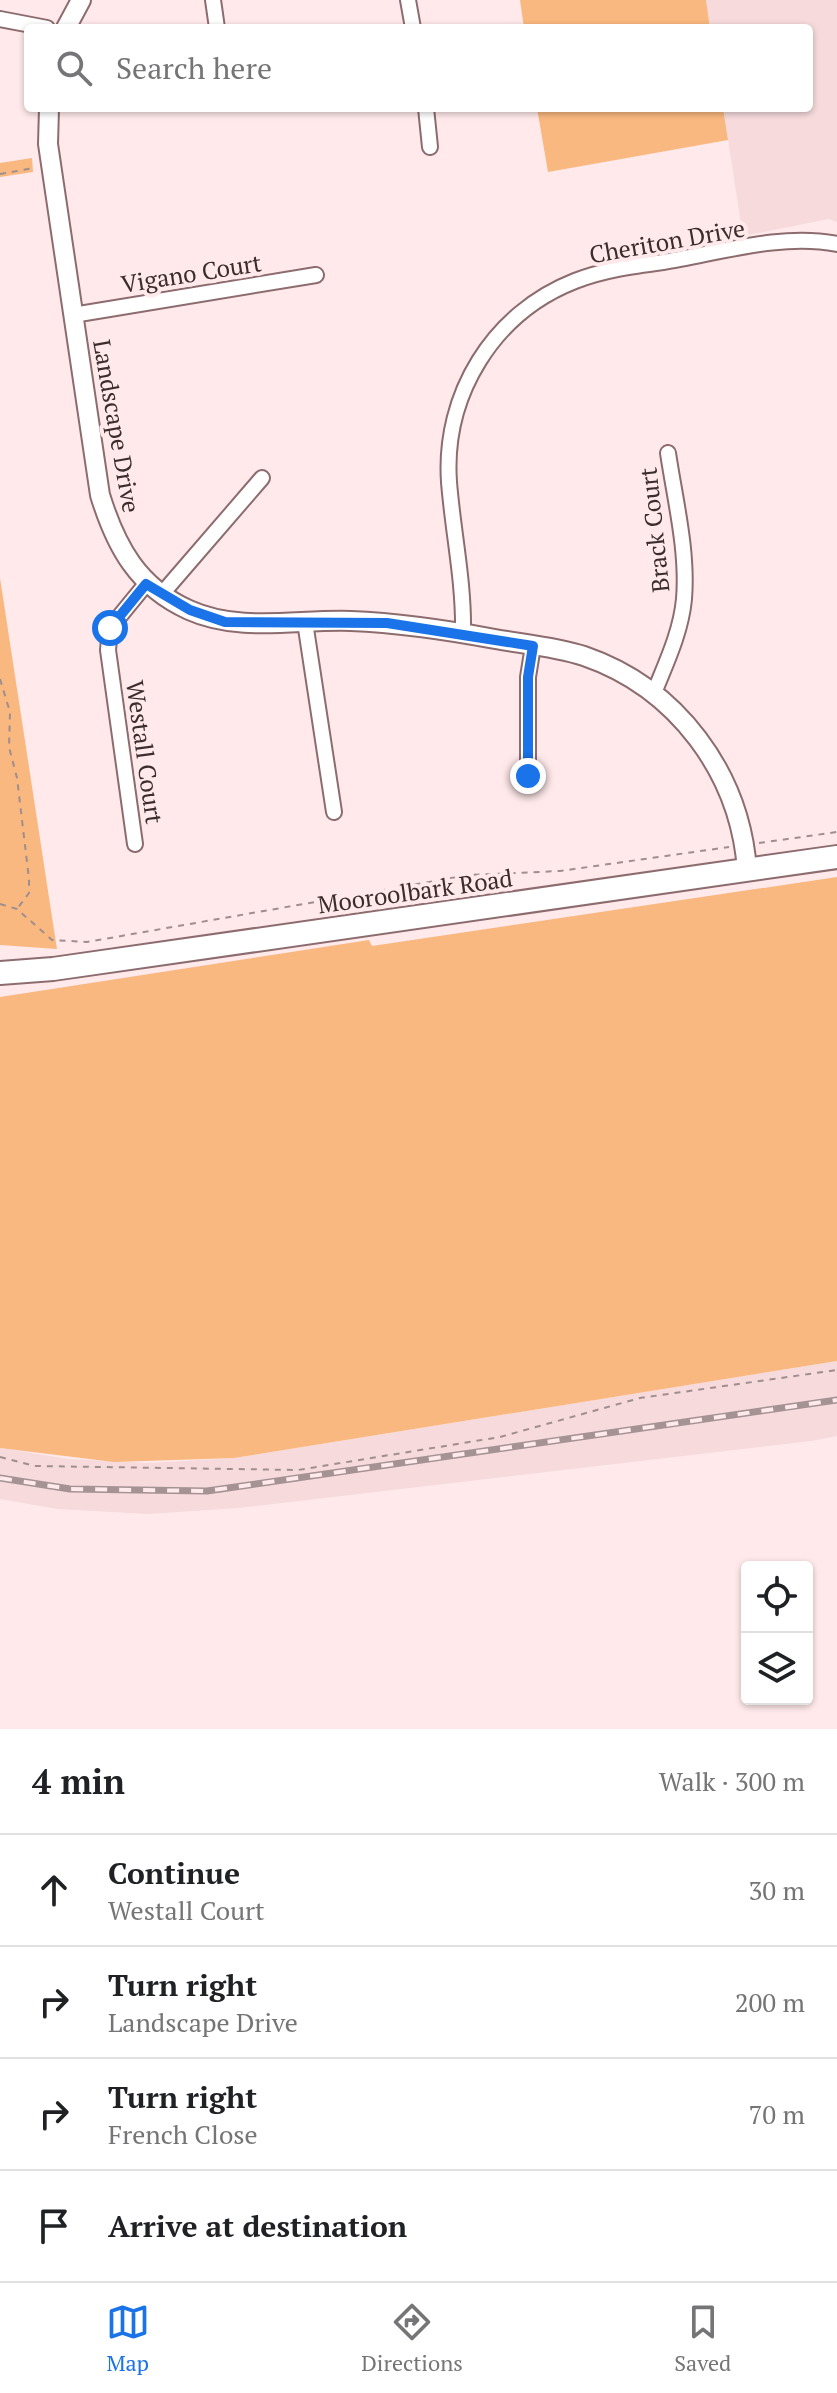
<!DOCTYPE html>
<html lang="en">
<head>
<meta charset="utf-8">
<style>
  :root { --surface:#fff; --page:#f2f2f2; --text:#202124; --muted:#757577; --line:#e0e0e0; --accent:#1a73e8 }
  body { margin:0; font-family:"PT Serif",serif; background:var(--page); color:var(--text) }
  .controls { position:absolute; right:24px; bottom:24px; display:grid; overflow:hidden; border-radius:8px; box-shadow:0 2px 6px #0004 }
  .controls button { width:72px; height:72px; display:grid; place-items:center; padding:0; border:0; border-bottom:2px solid var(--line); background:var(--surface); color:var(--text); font:40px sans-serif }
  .stop { position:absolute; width:24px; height:24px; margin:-18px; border:6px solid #1a73e8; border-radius:50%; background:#fff }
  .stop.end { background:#1a73e8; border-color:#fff; box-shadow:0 2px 8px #0008 }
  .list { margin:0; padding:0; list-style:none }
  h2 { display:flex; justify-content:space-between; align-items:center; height:104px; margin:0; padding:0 32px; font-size:34px }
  h2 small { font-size:26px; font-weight:400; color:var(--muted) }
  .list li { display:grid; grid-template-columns:52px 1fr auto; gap:24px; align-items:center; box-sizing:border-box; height:112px; padding:0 32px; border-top:2px solid var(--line) }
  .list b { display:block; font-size:30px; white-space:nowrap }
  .list p { margin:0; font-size:26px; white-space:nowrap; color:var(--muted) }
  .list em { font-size:26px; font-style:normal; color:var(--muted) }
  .icon { flex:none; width:44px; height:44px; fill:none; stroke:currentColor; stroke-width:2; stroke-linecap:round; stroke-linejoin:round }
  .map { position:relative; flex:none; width:837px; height:1729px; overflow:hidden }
  .search { position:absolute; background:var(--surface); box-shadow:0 2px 6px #0004; left:24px; right:24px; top:24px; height:88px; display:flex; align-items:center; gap:20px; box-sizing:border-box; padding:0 28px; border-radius:8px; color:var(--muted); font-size:30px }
  .sheet { height:552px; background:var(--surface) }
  nav { display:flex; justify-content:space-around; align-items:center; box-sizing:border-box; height:112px; border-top:2px solid var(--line); background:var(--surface); font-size:22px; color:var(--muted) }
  nav a { display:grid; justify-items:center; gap:4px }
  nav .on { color:var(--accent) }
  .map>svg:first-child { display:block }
  .built { fill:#f6dadc }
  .green { fill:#f9b87f }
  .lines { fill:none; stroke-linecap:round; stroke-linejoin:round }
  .street-casing { stroke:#8c6c6f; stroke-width:18 }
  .secondary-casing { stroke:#8c6c6f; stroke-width:22 }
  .primary-casing { stroke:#8c6c6f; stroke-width:26 }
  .path { stroke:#a08e8f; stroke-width:2; stroke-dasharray:6 6; stroke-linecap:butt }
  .street { stroke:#fff; stroke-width:14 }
  .secondary { stroke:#fff; stroke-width:18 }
  .primary { stroke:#fff; stroke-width:22 }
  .rail-casing { stroke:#a59293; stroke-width:7 }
  .rail { stroke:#ffe9ea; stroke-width:4; stroke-dasharray:12; stroke-linecap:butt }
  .route { stroke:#1a73e8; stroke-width:10 }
  .labels { text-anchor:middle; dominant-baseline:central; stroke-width:8; stroke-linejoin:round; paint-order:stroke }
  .street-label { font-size:24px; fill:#3b2d2e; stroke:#ffe9ea }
</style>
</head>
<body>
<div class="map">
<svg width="837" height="1729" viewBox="0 0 837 1729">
  <rect width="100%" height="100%" fill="#ffe9ea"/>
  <path class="built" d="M706,0H837V222L829,219L743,236L723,108H809V28H710Z
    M837,1361V1436L811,1441L238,1508L148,1514L58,1509L0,1499V1448L69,1459L148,1463L234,1458Z"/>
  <path class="green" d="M520,0H706L710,28H524Z
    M537,108H723L728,140L548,172Z
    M32,158L33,172L0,177V163Z
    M0,578L54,930L57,949L0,945Z
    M837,877V1361L234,1458L114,1462L0,1448V997L369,940L372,946Z"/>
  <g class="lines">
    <defs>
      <path id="street" d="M213,0L217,28
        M408,0L413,28
        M0,19L47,28
        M426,108L430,147
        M73,315L316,275
        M161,595L262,478
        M305,622L334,812
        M463,633C464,581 453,533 449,482C443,395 493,313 575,281C603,270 633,266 663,262C719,253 781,233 837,244
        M654,693C666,663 681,632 684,599C688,551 675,500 668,453
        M528,776V677L533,646
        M135,844L108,650L110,628L146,584"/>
      <path id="secondary" d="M66,28L81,0
        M49,108L48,144L100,495C116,547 138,587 189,610C240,633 297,619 351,621C399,623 447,630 495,639C524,644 557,647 584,656C677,688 740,773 747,870"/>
      <path id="primary" d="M0,973L53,969L837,857"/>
    </defs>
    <use href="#street" class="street-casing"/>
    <use href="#secondary" class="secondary-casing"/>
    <use href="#primary" class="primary-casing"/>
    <path class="path" d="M0,174L34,168
      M0,679L10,712L9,747L17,778L29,879V893L17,909
      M759,843L837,832
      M0,904L17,909L52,940L87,942L469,875L560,871L729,847
      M0,1457L35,1466L298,1470L500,1437L640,1398L837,1370"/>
    <use href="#street" class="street"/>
    <use href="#secondary" class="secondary"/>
    <use href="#primary" class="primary"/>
    <defs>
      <path id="rail" d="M0,1478L70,1489L207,1491L837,1400"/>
    </defs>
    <use href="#rail" class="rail-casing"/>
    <use href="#rail" class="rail"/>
  </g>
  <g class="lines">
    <path class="route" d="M110,628L146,584L190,610L225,622L387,623L533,646L528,677V776"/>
  </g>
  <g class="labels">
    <g class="street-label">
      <text transform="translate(667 241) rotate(-10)">Cheriton Drive</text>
      <text transform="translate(191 273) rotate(-9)">Vigano Court</text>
      <text transform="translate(117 426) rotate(80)">Landscape Drive</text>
      <text transform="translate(654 530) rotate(-96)">Brack Court</text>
      <text transform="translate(145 752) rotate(82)">Westall Court</text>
      <text transform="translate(415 891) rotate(-8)">Mooroolbark Road</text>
    </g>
  </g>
</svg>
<div class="controls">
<button><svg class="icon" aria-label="locate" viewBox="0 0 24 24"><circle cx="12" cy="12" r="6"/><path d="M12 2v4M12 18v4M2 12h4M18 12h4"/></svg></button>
<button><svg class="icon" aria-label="layers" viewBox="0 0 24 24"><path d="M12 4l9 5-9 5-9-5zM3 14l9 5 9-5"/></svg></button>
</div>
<div class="stop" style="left:110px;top:628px"></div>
<div class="stop end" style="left:528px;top:776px"></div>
<div class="search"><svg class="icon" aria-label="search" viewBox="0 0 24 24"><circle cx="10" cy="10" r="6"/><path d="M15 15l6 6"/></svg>Search here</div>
</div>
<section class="sheet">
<h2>4 min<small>Walk · 300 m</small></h2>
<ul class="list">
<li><svg class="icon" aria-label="ahead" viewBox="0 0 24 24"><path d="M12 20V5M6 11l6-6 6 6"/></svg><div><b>Continue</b><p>Westall Court</p></div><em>30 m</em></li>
<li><svg class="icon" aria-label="right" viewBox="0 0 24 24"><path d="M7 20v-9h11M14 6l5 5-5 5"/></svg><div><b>Turn right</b><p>Landscape Drive</p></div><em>200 m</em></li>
<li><svg class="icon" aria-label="right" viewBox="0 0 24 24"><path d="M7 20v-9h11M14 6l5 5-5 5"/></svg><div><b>Turn right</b><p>French Close</p></div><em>70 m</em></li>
<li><svg class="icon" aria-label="arrive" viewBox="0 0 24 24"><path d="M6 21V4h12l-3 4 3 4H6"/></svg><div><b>Arrive at destination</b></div></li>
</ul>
</section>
<nav>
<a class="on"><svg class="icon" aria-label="map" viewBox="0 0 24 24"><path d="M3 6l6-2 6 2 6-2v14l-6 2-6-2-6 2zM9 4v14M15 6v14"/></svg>Map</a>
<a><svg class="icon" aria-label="directions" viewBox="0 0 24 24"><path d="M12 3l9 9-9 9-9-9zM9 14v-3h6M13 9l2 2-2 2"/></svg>Directions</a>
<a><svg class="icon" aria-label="saved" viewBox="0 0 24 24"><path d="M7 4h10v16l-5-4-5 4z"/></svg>Saved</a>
</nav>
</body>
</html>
